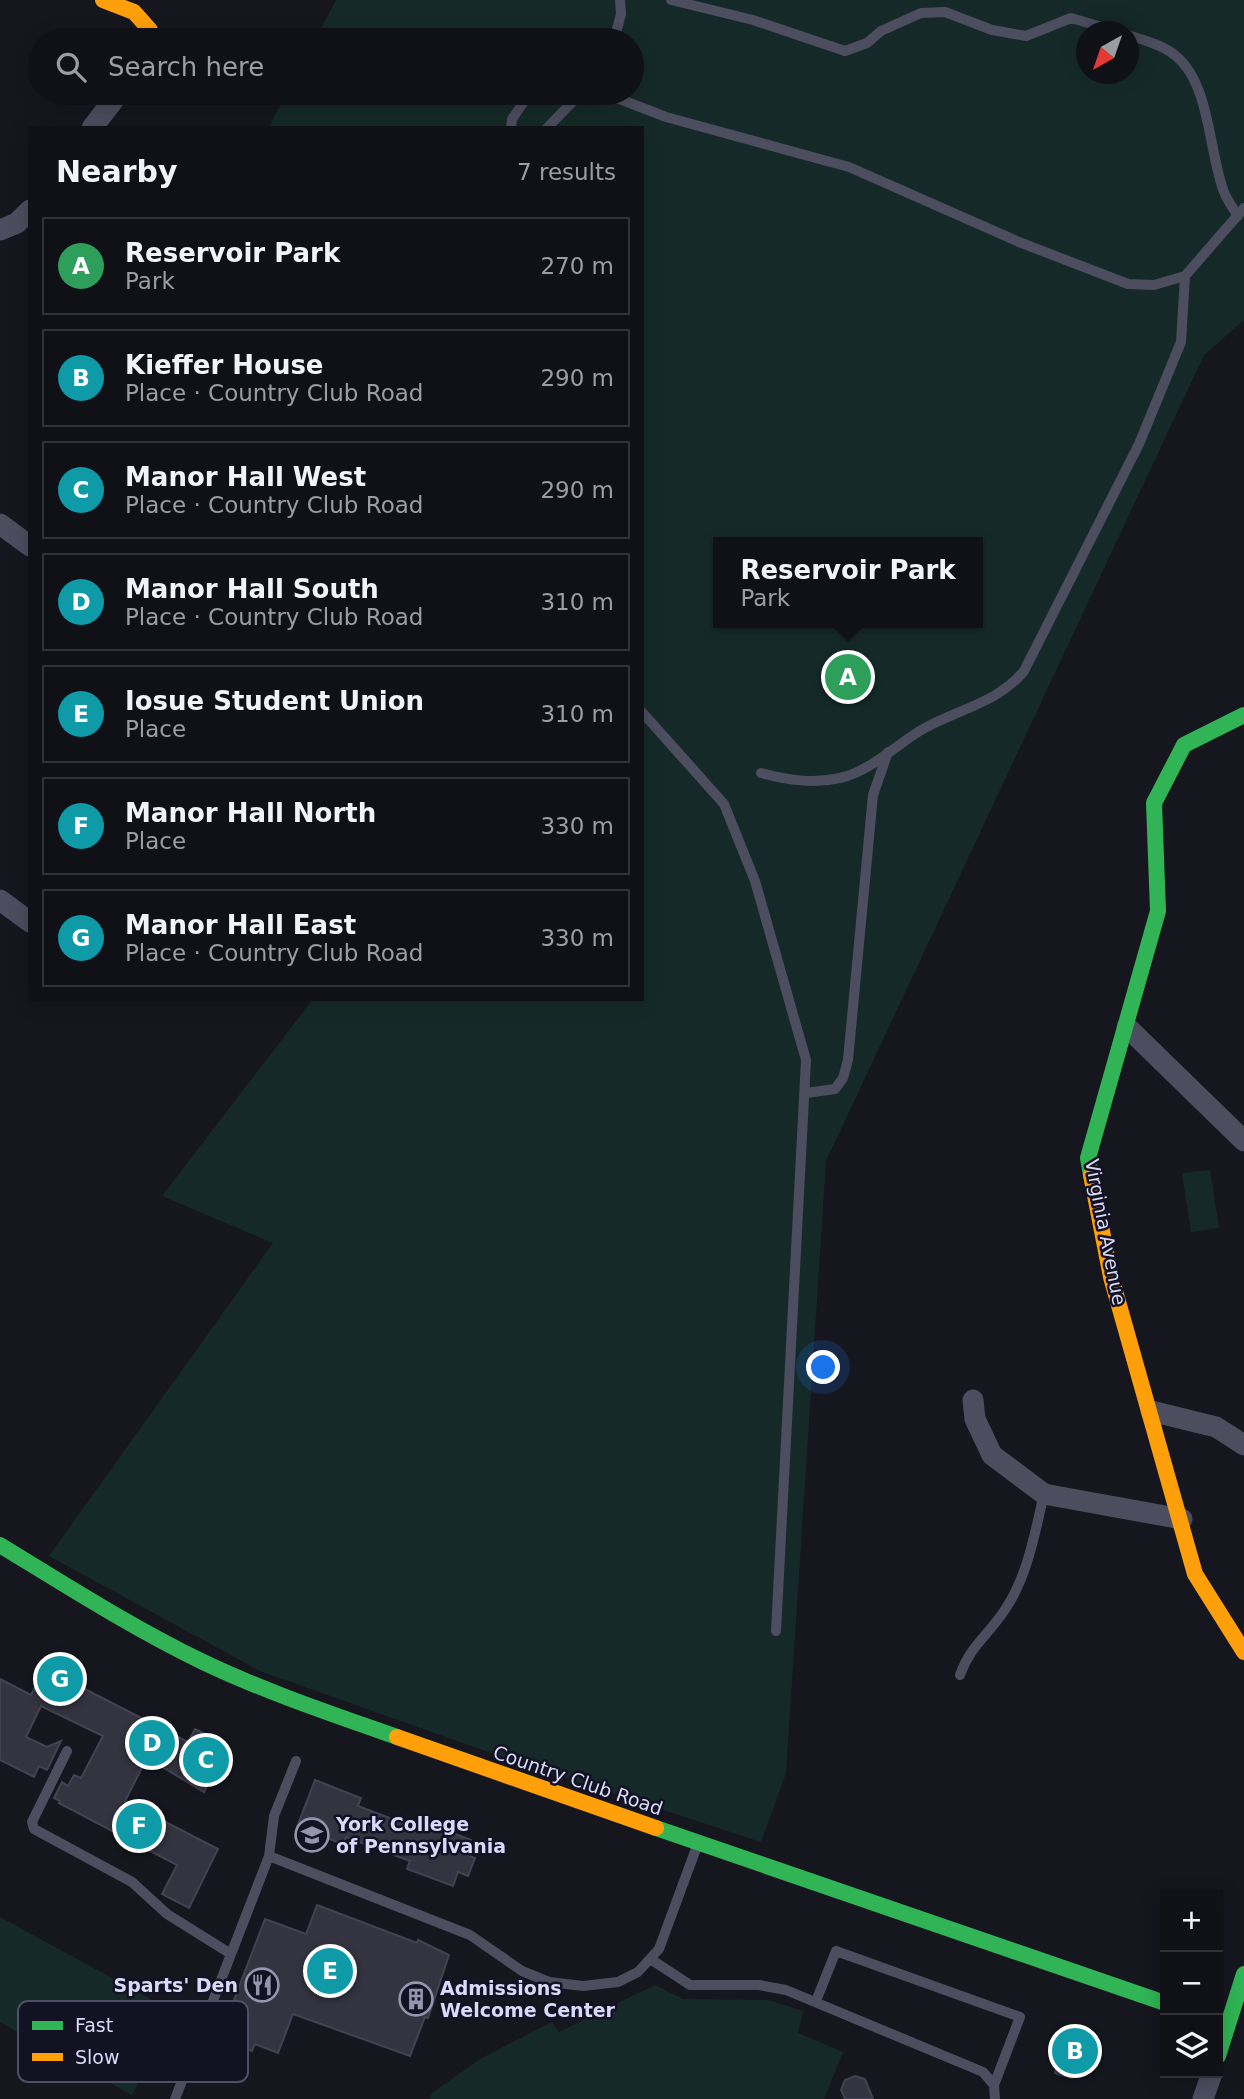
<!DOCTYPE html>
<html lang="en">
<head>
<meta charset="utf-8">
<style>
  :root { --surface:#101017; --page:#191920; --text:#f1f3f6; --muted:#9c9da1; --line:#303036; --accent:#d93025 }
  body { margin:0; font-family:"DejaVu Sans",sans-serif; background:var(--page); color:var(--text) }
  .controls { position:absolute; right:21px; bottom:21px; display:grid; overflow:hidden; border-radius:0px; box-shadow:0 4px 18px #0003 }
  .controls button { width:63px; height:63px; display:grid; place-items:center; padding:0; border:0; border-bottom:2px solid var(--line); background:var(--surface); color:var(--text); font:35px sans-serif }
  .compass { position:absolute; left:1076px; top:21px; width:63px; height:63px; border-radius:50%; background:var(--surface); box-shadow:0 4px 18px #0003; rotate:220deg }
  .you { position:absolute; left:824px; top:1368px; width:24px; height:24px; margin:-18px; border:5px solid #fff; border-radius:50%; background:#1a73e8; box-shadow:0 0 0 10px #1a73e833 }
  .badge { display:grid; place-items:center; width:46px; height:46px; border-radius:50%; background:var(--accent); color:#fff; font-size:23px; font-weight:700 }
  .pin { position:absolute; translate:-50% -50%; border:4px solid #fff; box-shadow:0 2px 7px #0006 }
  .popup { position:absolute; left:713px; top:537px; width:270px; height:91px; box-sizing:border-box; display:grid; place-content:center; border-radius:0px; background:var(--surface); filter:drop-shadow(0 2px 5px #0005); font-size:23px; white-space:nowrap; color:var(--muted) }
  .popup b { font-size:26px; color:var(--text) }
  .popup::after { content:''; position:absolute; left:50%; top:100%; margin-left:-14px; border:14px solid transparent; border-top-color:var(--surface) }
  .list { margin:0; padding:0; list-style:none }
  h2 { display:flex; justify-content:space-between; align-items:center; height:91px; margin:0; padding:0 28px; font-size:30px }
  h2 small { font-size:23px; font-weight:400; color:var(--muted) }
  .list li { display:grid; grid-template-columns:46px 1fr auto; gap:21px; align-items:center; box-sizing:border-box; height:98px; margin:0 14px 14px; padding:0 14px; border:2px solid var(--line); border-radius:0px }
  .list b { display:block; font-size:26px; white-space:nowrap }
  .list p { margin:0; font-size:23px; white-space:nowrap; color:var(--muted) }
  .list em { font-size:23px; font-style:normal; color:var(--muted) }
  .icon { flex:none; width:38px; height:38px; fill:none; stroke:currentColor; stroke-width:2; stroke-linecap:round; stroke-linejoin:round }
  .map { position:relative; flex:none; width:1244px; height:2099px; overflow:hidden }
  .search { position:absolute; background:var(--surface); box-shadow:0 4px 18px #0003; left:28px; top:28px; width:616px; height:77px; display:flex; align-items:center; gap:18px; box-sizing:border-box; padding:0 24px; border-radius:38px; color:var(--muted); font-size:26px }
  .panel { position:absolute; background:var(--surface); box-shadow:0 4px 18px #0003; left:28px; top:126px; width:616px; height:875px; border-radius:0px }
  .map>svg:first-child { display:block }
  .green { fill:#152a28; fill-rule:evenodd }
  .building { fill:#343441; stroke:#434252; stroke-width:2 }
  .lines { fill:none; stroke-linecap:round; stroke-linejoin:round }
  .lane { stroke:#4c4d5f; stroke-width:10 }
  .street { stroke:#4c4d5f; stroke-width:21 }
  .fast { stroke:#30b455; stroke-width:16 }
  .slow { stroke:#ff9f0a; stroke-width:16 }
  .labels { text-anchor:middle; dominant-baseline:central; stroke-width:5; stroke-linejoin:round; paint-order:stroke }
  .street-label { font-size:19px; fill:#d9d9fa; stroke:#131223 }
  .poi-label { font-size:19px; font-weight:bold; fill:#d9d9fa; stroke:#131223; text-anchor:start }
  .key { fill:#131223; stroke:#4e4e64; stroke-width:2 }
  .key-label { font-size:19px; fill:#d9d9fa }
</style>
</head>
<body>
<div class="map">
<svg width="1244" height="2099" viewBox="0 0 1244 2099">
  <rect width="100%" height="100%" fill="#16161f"/>
  <path class="green" d="M336,0H1244V320L1204,355L826,1161L786,1773L761,1842L511,1760L260,1671L49,1556L273,1243L162,1196L313,999H642V128H268L287,93H632V40H315ZM1086,32H1128V74H1086ZM718,542H978V623H718Z
    M1210,1170L1219,1228L1191,1232L1182,1173Z
    M0,1917L176,2013L132,2095L0,2022Z
    M655,1985L683,1999L768,2000L803,2011L798,2033L843,2052L824,2099H430L432,2093L480,2059L552,2022L559,2032Z"/>
  <path class="building" d="M54,1655L85,1672L77,1685L188,1742L195,1729L226,1744L224,1749L230,1752L224,1763L220,1761L204,1792L147,1758L125,1801L218,1849L189,1908L162,1894L177,1865L59,1803L60,1801L54,1798L62,1782L68,1786L74,1775L81,1778L103,1736L41,1706L26,1737L47,1747L61,1741L47,1770L39,1766L34,1777L0,1760V1679L31,1695L43,1671L39,1668L45,1657L52,1660Z
    M315,1780L361,1798L358,1806L421,1830L424,1822L471,1840L465,1854L475,1858L468,1876L458,1872L453,1886L407,1869L410,1861L346,1837L343,1844L297,1827Z
    M317,1905L417,1943L418,1940L449,1955L428,2018L425,2017L410,2056L293,2014L278,2053L255,2044L252,2051L219,2039L265,1919L306,1934Z
    M1069,2028L1094,2035L1083,2069L1075,2067L1072,2078L1055,2073Z
    M855,2076L865,2079L873,2099H845L841,2090L845,2080Z"/>
  <g class="lines">
    <path class="lane" d="M671,0L753,20L845,51L867,43L881,31L921,13L945,12L992,30L1026,36L1071,18L1119,32
      M1128,35C1145,41 1164,45 1177,57C1210,85 1209,153 1224,192C1227,200 1233,208 1238,216
      M614,40L621,14L620,0
      M604,93L666,117L849,167L1019,242L1128,284L1154,285L1185,276L1244,208
      M511,128L512,119L530,93
      M547,128L581,93
      M642,712L724,804L755,881L806,1060L776,1631
      M761,773C788,780 813,784 840,778C871,771 897,744 923,729C958,709 998,703 1024,671L1139,444L1181,342L1185,276
      M806,1093L835,1089L843,1078L848,1060L873,795L888,752
      M960,1675C971,1644 990,1634 1006,1608C1028,1575 1035,1532 1044,1494
      M67,1751L32,1822L34,1829L132,1882L167,1914L231,1954
      M269,1856L470,1935L522,1971L549,1982L583,1986L618,1982L638,1972L659,1949L697,1846
      M652,1960L690,1985H759L786,1990L983,2072L994,2085L995,2099
      M816,2001L836,1951L1020,2017L994,2085
      M175,2099L269,1856L274,1816L296,1761"/>
    <path class="street" d="M92,128L119,93
      M0,230L17,223L30,210
      M0,524L30,546
      M0,900L30,922
      M1127,1027L1244,1141
      M973,1400L975,1419L992,1455L1044,1494L1182,1519
      M1151,1411L1216,1427L1244,1445
      M1203,2099L1212,2073"/>
    <path class="fast" d="M1091,1175L1088,1158L1158,911L1154,803L1184,745L1244,715
      M0,1545C67,1586 133,1628 203,1662C266,1692 332,1714 397,1737
      M656,1828L1165,2003
      M1218,2056L1244,1974"/>
    <path class="slow" d="M103,0L134,12L150,30L148,40
      M1091,1175L1111,1277L1195,1574L1244,1652
      M397,1737L656,1828"/>
  </g>
  <defs>
    <symbol id="university-ring" viewBox="-11 -11 22 22"><circle r="9.5" fill="#131223" stroke="#9595ad" stroke-width="1.5"/><path d="M0-5L7-2L0 1L-7-2ZM-4 1L0 2.5L4 1V4Q0 6-4 4Z" fill="#9595ad"/></symbol>
    <symbol id="restaurant-ring" viewBox="-11 -11 22 22"><circle r="9.5" fill="#131223" stroke="#9595ad" stroke-width="1.5"/><path d="M-5-6h1v4h1v-4h1v4h1v-4h1v5L-1.5 .5V6h-2V.5L-5-1ZM5-6V6H3V1.5H1.5Q1.5-4 5-6Z" fill="#9595ad"/></symbol>
    <symbol id="building-ring" viewBox="-11 -11 22 22"><circle r="9.5" fill="#131223" stroke="#9595ad" stroke-width="1.5"/><path d="M-4-6H4V6H1V3H-1V6H-4ZM-2.5-4.3h1.7v1.8h-1.7ZM.8-4.3h1.7v1.8H.8ZM-2.5-1h1.7V.8h-1.7ZM.8-1h1.7V.8H.8Z" fill="#9595ad"/></symbol>
  </defs>
  <g fill-rule="evenodd">
    <use href="#university-ring" x="293" y="1816" width="38" height="38"/>
    <use href="#restaurant-ring" x="243" y="1966" width="38" height="38"/>
    <use href="#building-ring" x="397" y="1980" width="38" height="38"/>
  </g>
  <g class="labels">
    <g class="street-label">
      <text transform="translate(1106 1232) rotate(79)">Virginia Avenue</text>
      <text transform="translate(578 1780) rotate(19)">Country Club Road</text>
    </g>
    <g class="poi-label">
      <text x="336" y="1824">York College<tspan x="336" dy="22">of Pennsylvania</tspan></text>
      <text x="238" y="1985" text-anchor="end">Sparts' Den</text>
      <text x="440" y="1988">Admissions<tspan x="440" dy="22">Welcome Center</tspan></text>
    </g>
  </g>
  <rect x="18" y="2001" width="230" height="81" rx="10" class="key"/>
  <rect x="32" y="2021" width="31" height="9" fill="#30b455"/>
  <rect x="32" y="2053" width="31" height="8" fill="#ff9f0a"/>
  <g class="key-label">
    <text x="75" y="2032">Fast</text>
    <text x="75" y="2064">Slow</text>
  </g>
</svg>
<div class="controls">
<button>+</button>
<button>−</button>
<button><svg class="icon" aria-label="layers" viewBox="0 0 24 24"><path d="M12 4l9 5-9 5-9-5zM3 14l9 5 9-5"/></svg></button>
</div>
<svg class="compass" viewBox="-18 -18 36 36"><path d="M0-13l5 13h-10z" fill="#e53935"/><path d="M0 13l5-13h-10z" fill="#9c9da1"/></svg>
<div class="you"></div>
<div class="pin badge" style="left:848px;top:677px;background:#2e9e5b">A</div>
<div class="popup"><b>Reservoir Park</b>Park</div>
<div class="pin badge" style="left:1075px;top:2051px;background:#0f9aa8">B</div>
<div class="pin badge" style="left:206px;top:1760px;background:#0f9aa8">C</div>
<div class="pin badge" style="left:152px;top:1743px;background:#0f9aa8">D</div>
<div class="pin badge" style="left:330px;top:1971px;background:#0f9aa8">E</div>
<div class="pin badge" style="left:139px;top:1826px;background:#0f9aa8">F</div>
<div class="pin badge" style="left:60px;top:1679px;background:#0f9aa8">G</div>
<div class="search"><svg class="icon" aria-label="search" viewBox="0 0 24 24"><circle cx="10" cy="10" r="6"/><path d="M15 15l6 6"/></svg>Search here</div>
<section class="panel">
<h2>Nearby<small>7 results</small></h2>
<ul class="list">
<li><span class="badge" style="background:#2e9e5b">A</span><div><b>Reservoir Park</b><p>Park</p></div><em>270 m</em></li>
<li><span class="badge" style="background:#0f9aa8">B</span><div><b>Kieffer House</b><p>Place · Country Club Road</p></div><em>290 m</em></li>
<li><span class="badge" style="background:#0f9aa8">C</span><div><b>Manor Hall West</b><p>Place · Country Club Road</p></div><em>290 m</em></li>
<li><span class="badge" style="background:#0f9aa8">D</span><div><b>Manor Hall South</b><p>Place · Country Club Road</p></div><em>310 m</em></li>
<li><span class="badge" style="background:#0f9aa8">E</span><div><b>Iosue Student Union</b><p>Place</p></div><em>310 m</em></li>
<li><span class="badge" style="background:#0f9aa8">F</span><div><b>Manor Hall North</b><p>Place</p></div><em>330 m</em></li>
<li><span class="badge" style="background:#0f9aa8">G</span><div><b>Manor Hall East</b><p>Place · Country Club Road</p></div><em>330 m</em></li>
</ul>
</section>
</div>
</body>
</html>
